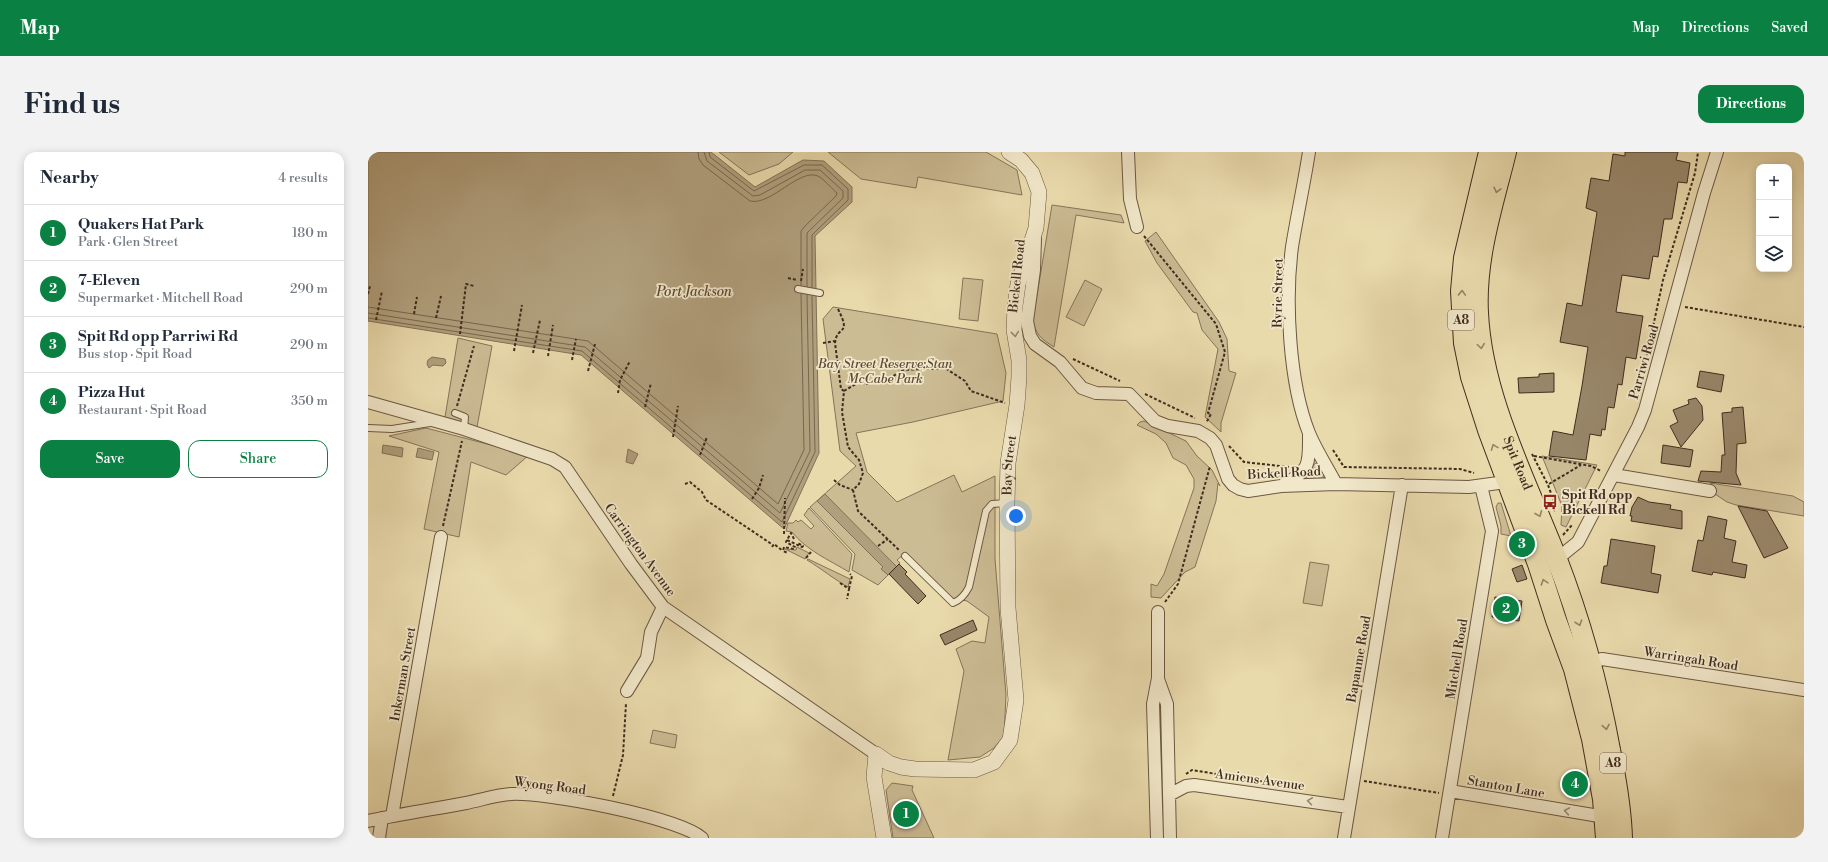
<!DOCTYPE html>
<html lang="en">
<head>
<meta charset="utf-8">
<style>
  :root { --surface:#fff; --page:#f2f2f3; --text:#1f2937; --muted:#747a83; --line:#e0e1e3; --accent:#0b8043 }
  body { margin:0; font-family:"Libre Bodoni",serif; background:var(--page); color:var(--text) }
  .controls { position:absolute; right:12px; top:12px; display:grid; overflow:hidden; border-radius:8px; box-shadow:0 2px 10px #0003 }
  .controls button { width:36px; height:36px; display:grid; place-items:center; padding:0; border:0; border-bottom:1px solid var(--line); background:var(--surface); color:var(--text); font:20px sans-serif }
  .you { position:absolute; left:648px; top:364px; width:14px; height:14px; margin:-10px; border:3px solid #fff; border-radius:50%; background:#1a73e8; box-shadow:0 0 0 6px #1a73e833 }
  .badge { display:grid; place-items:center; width:26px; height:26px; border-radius:50%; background:var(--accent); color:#fff; font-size:13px; font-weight:700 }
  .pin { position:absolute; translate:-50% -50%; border:2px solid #fff; box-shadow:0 1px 4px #0006 }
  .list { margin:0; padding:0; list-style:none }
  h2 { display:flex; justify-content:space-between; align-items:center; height:52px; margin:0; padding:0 16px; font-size:17px }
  h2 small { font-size:13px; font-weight:400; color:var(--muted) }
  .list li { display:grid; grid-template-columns:26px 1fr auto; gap:12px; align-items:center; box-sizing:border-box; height:56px; padding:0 16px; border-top:1px solid var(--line) }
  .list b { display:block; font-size:15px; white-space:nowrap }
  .list p { margin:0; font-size:13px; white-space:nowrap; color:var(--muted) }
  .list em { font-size:13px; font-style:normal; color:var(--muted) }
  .actions { display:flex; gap:8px; padding:12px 16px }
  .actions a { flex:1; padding:9px 0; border:1px solid var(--accent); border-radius:12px; text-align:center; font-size:14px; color:var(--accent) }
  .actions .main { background:var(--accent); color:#fff }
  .icon { flex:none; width:22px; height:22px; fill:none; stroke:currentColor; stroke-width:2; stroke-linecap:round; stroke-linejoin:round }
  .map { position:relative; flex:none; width:1436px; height:686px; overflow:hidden; border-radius:12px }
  header { display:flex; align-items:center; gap:24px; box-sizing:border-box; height:56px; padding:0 20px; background:var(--accent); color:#fff }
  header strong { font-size:19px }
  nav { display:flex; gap:22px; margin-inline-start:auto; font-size:14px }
  .intro { display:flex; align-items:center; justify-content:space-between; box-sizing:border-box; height:96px; padding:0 24px }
  h1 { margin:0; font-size:28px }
  .button { padding:10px 18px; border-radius:12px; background:var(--accent); color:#fff; font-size:14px; font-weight:700 }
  main { display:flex; gap:24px; padding:0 24px }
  aside { flex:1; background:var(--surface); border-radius:12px; box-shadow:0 2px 10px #0003 }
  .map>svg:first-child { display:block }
  .green { fill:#ccbc94; stroke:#86745a }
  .water { fill:#b09f7c; stroke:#847157 }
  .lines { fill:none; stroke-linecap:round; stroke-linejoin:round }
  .shore { stroke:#78664e; stroke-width:1 }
  .building { fill:#988669; stroke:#412c20 }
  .service-casing { stroke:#6b5843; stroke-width:8 }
  .minor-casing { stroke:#6b5843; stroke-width:14 }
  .tertiary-casing { stroke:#6b5843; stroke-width:16 }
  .trunk-casing { stroke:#412c20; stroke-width:22 }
  .path { stroke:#412c20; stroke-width:2; stroke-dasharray:3 2; stroke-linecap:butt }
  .service { stroke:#f1e7c9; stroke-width:6 }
  .minor { stroke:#f1e7c9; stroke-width:12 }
  .tertiary { stroke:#f1e7c9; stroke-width:15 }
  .trunk { stroke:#e9daac; stroke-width:20 }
  .oneway { stroke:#958366 }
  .oneway2 { stroke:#998a74 }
  .labels { text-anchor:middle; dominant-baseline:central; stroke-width:3.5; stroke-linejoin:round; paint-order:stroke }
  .shield { fill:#f1e7c9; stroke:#766453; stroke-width:1 }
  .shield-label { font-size:12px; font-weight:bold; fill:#412c20 }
  .street-label { font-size:13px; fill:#412c20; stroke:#f1e7c9 }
  .park-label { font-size:13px; font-style:italic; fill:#5d4937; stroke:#f1e7c9 }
  .poi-label { font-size:13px; font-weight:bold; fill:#412c20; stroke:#f1e7c9; text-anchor:start }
  .water-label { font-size:14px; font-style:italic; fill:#5d4937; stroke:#f1e7c9 }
</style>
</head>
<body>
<header>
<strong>Map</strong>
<nav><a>Map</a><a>Directions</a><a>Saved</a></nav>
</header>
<div class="intro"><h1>Find us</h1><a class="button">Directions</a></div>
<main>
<aside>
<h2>Nearby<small>4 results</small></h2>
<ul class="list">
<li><span class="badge">1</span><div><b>Quakers Hat Park</b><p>Park · Glen Street</p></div><em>180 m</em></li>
<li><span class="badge">2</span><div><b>7-Eleven</b><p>Supermarket · Mitchell Road</p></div><em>290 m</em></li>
<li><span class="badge">3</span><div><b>Spit Rd opp Parriwi Rd</b><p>Bus stop · Spit Road</p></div><em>290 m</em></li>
<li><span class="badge">4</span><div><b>Pizza Hut</b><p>Restaurant · Spit Road</p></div><em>350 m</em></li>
</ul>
<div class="actions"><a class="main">Save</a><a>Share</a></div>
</aside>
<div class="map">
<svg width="1436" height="686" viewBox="0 0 1436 686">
  <rect width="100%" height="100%" fill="#e9daac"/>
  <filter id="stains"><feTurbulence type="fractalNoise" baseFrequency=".005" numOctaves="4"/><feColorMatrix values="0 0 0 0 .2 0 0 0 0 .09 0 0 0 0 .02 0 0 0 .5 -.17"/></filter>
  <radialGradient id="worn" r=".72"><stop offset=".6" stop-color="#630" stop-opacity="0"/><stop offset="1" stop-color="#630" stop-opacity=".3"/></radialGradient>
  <path class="green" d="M351,0H425L411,12L381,23Z
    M460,0H618L649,18L654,43L550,25L548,36L493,27Z
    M684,53L753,63L756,71L708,63L686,195C673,187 667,182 665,167Z
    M788,80L851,170L859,187L861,219L868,221L853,271V280L837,265L850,197L834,178L829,161L825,160L789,111L777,89Z
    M595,126L615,128L610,169L591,167Z
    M717,128L734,137L716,174L698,165Z
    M465,155L629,182L638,221L635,249L545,270L488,281L499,320L529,350L586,323L594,340L627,324V407L638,543L636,584L626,596L612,605L580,608L596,519L588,497L604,489L617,491L621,465L599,449L584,446L537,401L529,408L532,411L510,433L484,418L487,402L442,355L488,314L472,299L455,167Z
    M90,186L124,194L109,275L77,265Z
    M776,269L818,289L829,304L844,318L852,334L850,331L848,349L827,415L817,420L793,446L783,445V432L789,434L796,422L826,336V327L818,313L805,306L798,291L788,282L769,273L772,270Z
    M58,276L161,303L138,323L103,310L91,385L56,377L71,300L21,284Z
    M1174,304L1229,313L1198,375L1193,373L1194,354Z
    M948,311L956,326L937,327L943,320L945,313Z
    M1342,331L1425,344L1436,350V364L1368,353L1359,350L1347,342L1348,336Z
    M1130,351H1133L1143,384L1133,382V374L1128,355Z
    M441,356L484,402L481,420C461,408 438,398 424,380L418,379L420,371H425L428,368L430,370L433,368L443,377L446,374L436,363Z
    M429,395L441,401L437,407L417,397L428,398Z
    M440,407L482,427L480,435C467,428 454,417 439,408Z
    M942,410L961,413L954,454L935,451Z
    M285,578L309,583L307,596L282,591Z
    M524,631L545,634L544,638L566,686H525L518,638Z"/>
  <path class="water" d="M0,0H343L387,35L435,8L456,9L484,35V50L447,84L451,301L416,377L213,203L0,169Z
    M64,205L77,207L78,211L75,214L65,213L61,216L59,212L60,208Z
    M15,293L35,296L34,305L14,301Z
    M50,296L66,300L64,308L48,305Z
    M260,297L270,302L265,312L258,310Z
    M457,342L529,415L520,423L513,417L515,415L449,349Z"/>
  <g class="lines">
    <path class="shore" d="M330,0L331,7L335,13L382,49C403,54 431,16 450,24C456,27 463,36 469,41L468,44L437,74L433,79V134
      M336,0L339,9L385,44L392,43L437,18H452L475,39V46L439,81V135
      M341,0L342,5L386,39L436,13H454L480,37V48L444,83V136
      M0,155L220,189L410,352L436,298L433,142
      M0,161L217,195L412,361L442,299L439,143
      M0,166L214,199L414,370L447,300L444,144"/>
  </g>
  <path class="building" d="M1257,0H1310L1308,8L1322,11L1319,31L1310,30L1304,67H1296L1290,105L1285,104L1281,127L1254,123L1248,160L1275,164L1268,207L1258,205L1254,233L1250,232L1246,256L1240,255L1237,278L1234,277L1233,284L1222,282L1218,308L1181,304L1185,279L1205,283L1214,234L1220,195L1192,190L1199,151L1214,154L1229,60L1218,56L1223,26L1241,29L1245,2L1257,4Z
    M1332,219L1356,223L1353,240L1329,235Z
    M1186,221V240L1151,241L1150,226L1171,225V222Z
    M1328,246L1334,254L1335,268L1313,295L1302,274L1310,270L1305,258L1321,252L1320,248Z
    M1375,255L1378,291L1369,292L1368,321L1373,333L1330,329L1333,319L1353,320L1354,303H1357L1354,261L1364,260V256Z
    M1295,293L1325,298L1322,315L1293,311Z
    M1270,345L1281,350L1303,353L1302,357L1314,359V377L1263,369L1264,364H1262L1264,355Z
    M1370,354L1399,359L1420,396L1396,406Z
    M1340,364L1359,368L1356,386L1368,389L1364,410L1379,413L1377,426L1345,420L1344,423L1324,419L1330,388L1335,389Z
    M1243,387L1287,394L1283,421L1293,423L1290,441L1233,431L1236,414H1239Z
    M531,412L539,420L537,422L558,444L550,452L521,422Z
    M1154,413L1159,427L1149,430L1144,417Z
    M1127,445L1154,449L1151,469L1124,465Z
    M605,468L609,478L577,493L572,483Z"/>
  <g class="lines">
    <defs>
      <path id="service" d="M430,137L452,141
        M87,261L97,265L96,277
        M0,276L24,277L62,271
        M537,404L585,451C593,448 597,443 601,435L618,359L624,352L639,351"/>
      <path id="minor" d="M760,0L762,47L769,75
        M941,0C936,32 929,64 924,95C917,148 921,231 941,281C948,298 959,315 968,332
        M667,87L666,118L659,169L662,184L667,192L692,210L714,236L728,241L761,242L787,269L800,274L830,279L842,286L848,293L860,327L865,333L872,337L880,339L913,334L968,332L1101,335L1145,329
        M0,250L96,277L184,307L197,315L263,412L295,455L508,602
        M1246,323L1342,339
        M916,332C943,319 941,310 941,283
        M1189,407L1210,390L1270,275L1277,258L1336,41L1349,0
        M1216,513L1234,507L1436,538
        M790,527L799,552L802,686
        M259,539L279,506L283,480L295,455
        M1082,639L1237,665
        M801,643L818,634L826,633L980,655
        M24,664L73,385
        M0,669C33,662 66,657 98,651C113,648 128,643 143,642C178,640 309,665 334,686
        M11,686L14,666
        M789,686L785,552L790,526V460
        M976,686L1034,333
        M1074,686L1124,379L1113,334"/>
      <g id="tertiary">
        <path id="s1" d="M516,686L506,625L508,602L521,611L533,615L547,617L606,618L626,610L642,588L648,548L640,456L639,351L640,311L649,253L651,225V208L646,178L647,155L650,132L668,76L671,40L664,21L653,8L641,0"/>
      </g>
      <g id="trunk">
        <path d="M1121,0L1096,106L1093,139L1096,191L1103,225L1120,278L1170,412L1188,468L1206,517L1224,587L1235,647L1238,686"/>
        <path id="s2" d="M1138,0C1125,53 1107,106 1110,161C1114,245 1158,328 1188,405C1212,467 1230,532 1242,598C1248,627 1253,656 1254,686"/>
      </g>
    </defs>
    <use href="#service" class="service-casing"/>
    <use href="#minor" class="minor-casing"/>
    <use href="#tertiary" class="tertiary-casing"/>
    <use href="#trunk" class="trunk-casing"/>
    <path class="path" d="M776,84L848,172L857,200L840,261L843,262L838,271
      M420,126L429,128
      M433,129L435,117
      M0,142L2,134
      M1317,155L1436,175
      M470,157C484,185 469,172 467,191L473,237L476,239L474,260L480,295L491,308L495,321L491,332L485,338L490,359L531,398
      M46,162L49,145
      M68,166L73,144
      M8,168L14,139
      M92,182L98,132L106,134
      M455,191L467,189
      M146,199L154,153
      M165,201L172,168
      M1279,203L1295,128L1327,21L1330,0
      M180,204L185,173
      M705,207L752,229
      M204,208L208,187
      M220,219L227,192
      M476,239L491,230L499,232L517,226L521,228L533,218L577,216L597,229L603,239L637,251
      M250,241L252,228L262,209
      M777,242L827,266
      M89,254L106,194
      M277,255L283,231
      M305,285L310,254
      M861,294L876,310L921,315
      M965,298L976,315L1092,317L1106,321
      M1164,302L1180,333L1188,355L1186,359
      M332,303L339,285
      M1166,304L1223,314L1233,319
      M466,328L472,333L485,338
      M317,332L322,330L334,340L338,348L405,393
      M1181,332L1213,313
      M384,347L391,336L395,323
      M75,374L94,289
      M416,382L417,346
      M1195,383L1204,373
      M426,387L423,381L419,388L434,395L435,394L430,391
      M419,388L418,390L427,395L426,397L416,395L415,399L420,401
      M510,394L520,387
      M404,395L406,392L415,399
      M438,406L443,400
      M472,431L481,437L479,447
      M481,437L484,424L482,422
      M797,450L810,432L842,314
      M818,622L824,618L897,630
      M996,629L1071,641
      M245,644L255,603L258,551"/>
    <use href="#service" class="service"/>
    <use href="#minor" class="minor"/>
    <use href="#tertiary" class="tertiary"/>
    <use href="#trunk" class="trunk"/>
  </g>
  <defs><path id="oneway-chevron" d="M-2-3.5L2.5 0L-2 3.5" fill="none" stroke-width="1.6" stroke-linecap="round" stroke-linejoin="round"/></defs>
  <g class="oneway">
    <use href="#oneway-chevron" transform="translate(1129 38) rotate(104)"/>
    <use href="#oneway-chevron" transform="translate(1094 141) rotate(-88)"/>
    <use href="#oneway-chevron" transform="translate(1113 194) rotate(82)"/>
    <use href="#oneway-chevron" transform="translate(1126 295) rotate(-111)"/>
    <use href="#oneway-chevron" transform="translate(1171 362) rotate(68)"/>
    <use href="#oneway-chevron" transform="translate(1176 430) rotate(-108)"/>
    <use href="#oneway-chevron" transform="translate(1211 471) rotate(71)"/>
    <use href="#oneway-chevron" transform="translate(1238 575) rotate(79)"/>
  </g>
  <g class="oneway2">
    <use href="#oneway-chevron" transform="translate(647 182) rotate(84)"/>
    <use href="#oneway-chevron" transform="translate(942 649) rotate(-172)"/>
    <use href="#oneway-chevron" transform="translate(1199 659) rotate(-170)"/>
  </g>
  <defs>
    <symbol id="bus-bare" viewBox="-9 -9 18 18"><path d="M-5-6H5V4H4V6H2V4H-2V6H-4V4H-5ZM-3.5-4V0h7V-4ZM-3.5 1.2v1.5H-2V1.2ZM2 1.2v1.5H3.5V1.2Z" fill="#8f2418" stroke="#f1e7c9" stroke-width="2.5" paint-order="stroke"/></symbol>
  </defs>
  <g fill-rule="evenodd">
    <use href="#bus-bare" x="1171" y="339" width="22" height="22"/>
  </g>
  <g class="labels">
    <g class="shield">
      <rect x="1080" y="158" width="26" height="20" rx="3"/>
      <rect x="1232" y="601" width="26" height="20" rx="3"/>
    </g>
    <g class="shield-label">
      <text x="1093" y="168">A8</text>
      <text x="1245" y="611">A8</text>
    </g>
    <g class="street-label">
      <text transform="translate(649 124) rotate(-84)">Bickell Road</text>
      <text transform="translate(910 141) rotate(-89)">Ryrie Street</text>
      <text transform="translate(1276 210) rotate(-74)">Parriwi Road</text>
      <text stroke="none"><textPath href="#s2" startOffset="320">Spit Road</textPath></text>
      <text stroke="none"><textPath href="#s1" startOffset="511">Bay Street</textPath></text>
      <text transform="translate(916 321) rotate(-3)">Bickell Road</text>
      <text transform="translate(272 398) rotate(54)">Carrington Avenue</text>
      <text transform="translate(991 507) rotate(-80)">Bapaume Road</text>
      <text transform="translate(1089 507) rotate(-81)">Mitchell Road</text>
      <text transform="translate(1323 507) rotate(9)">Warringah Road</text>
      <text transform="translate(35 522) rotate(-80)">Inkerman Street</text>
      <text transform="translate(892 628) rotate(8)">Amiens Avenue</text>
      <text transform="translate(182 634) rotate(7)">Wyong Road</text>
      <text transform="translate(1138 635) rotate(10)">Stanton Lane</text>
    </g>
    <g class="park-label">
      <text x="517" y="212">Bay Street Reserve;Stan<tspan x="517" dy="15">McCabe Park</tspan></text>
    </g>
    <g class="poi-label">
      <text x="1194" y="343">Spit Rd opp<tspan x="1194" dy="15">Bickell Rd</tspan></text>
    </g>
    <g class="water-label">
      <text x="326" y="140">Port Jackson</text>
    </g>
  </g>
  <rect width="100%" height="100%" filter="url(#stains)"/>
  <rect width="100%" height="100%" fill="url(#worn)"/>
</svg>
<div class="controls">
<button>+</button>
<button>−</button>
<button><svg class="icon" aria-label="layers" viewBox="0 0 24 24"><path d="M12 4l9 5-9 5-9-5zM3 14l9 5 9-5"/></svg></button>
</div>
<div class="you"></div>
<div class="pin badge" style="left:538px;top:662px">1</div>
<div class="pin badge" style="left:1138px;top:457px">2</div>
<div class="pin badge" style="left:1154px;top:392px">3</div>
<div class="pin badge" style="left:1207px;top:632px">4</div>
</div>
</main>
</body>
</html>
